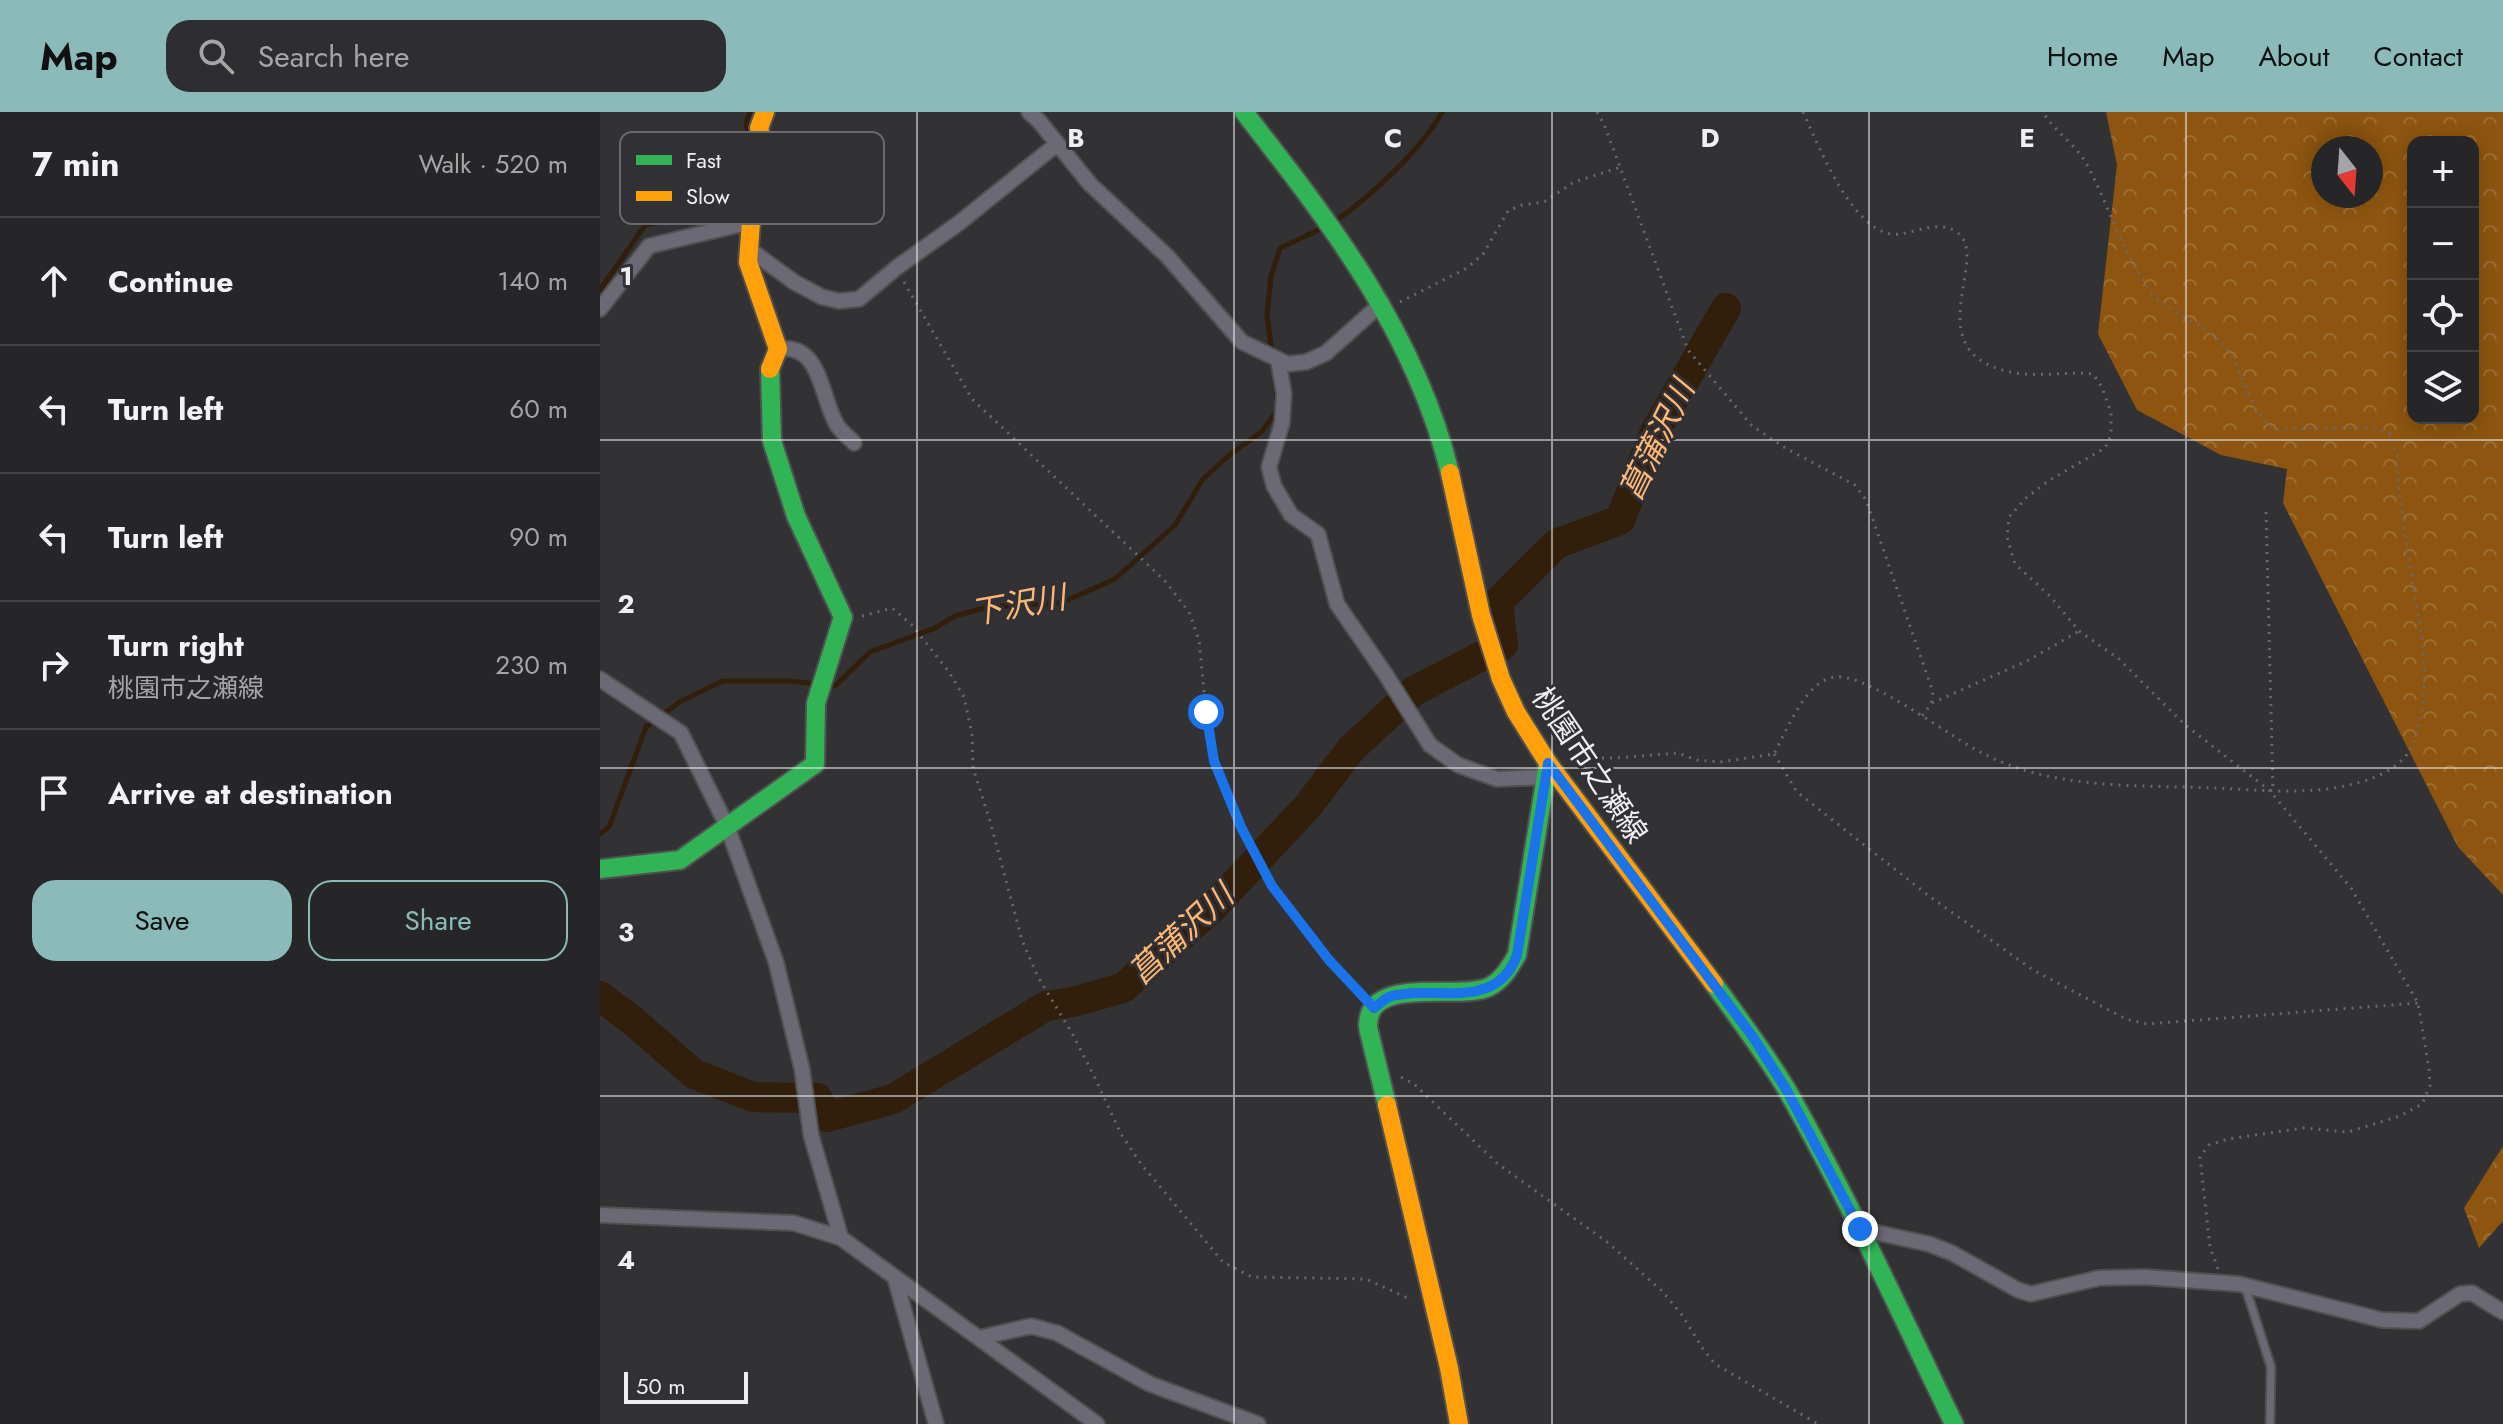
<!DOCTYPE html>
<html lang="en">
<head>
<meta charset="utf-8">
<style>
  :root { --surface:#262527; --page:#2e2d2f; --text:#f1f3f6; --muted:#a4a5a7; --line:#424244; --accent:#8bbbb9 }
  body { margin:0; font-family:Jost,"Noto Sans JP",sans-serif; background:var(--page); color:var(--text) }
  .controls { position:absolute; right:24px; top:24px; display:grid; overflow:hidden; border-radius:16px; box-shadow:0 4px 20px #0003 }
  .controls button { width:72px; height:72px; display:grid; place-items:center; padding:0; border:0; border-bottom:2px solid var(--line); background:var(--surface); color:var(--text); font:40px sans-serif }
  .compass { position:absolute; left:1711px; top:24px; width:72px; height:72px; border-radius:50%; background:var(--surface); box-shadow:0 4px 20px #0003; rotate:163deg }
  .scale { position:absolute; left:24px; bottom:20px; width:124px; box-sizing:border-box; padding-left:8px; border:4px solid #efeef1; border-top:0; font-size:22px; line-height:28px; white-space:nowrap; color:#efeef1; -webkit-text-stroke:6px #313035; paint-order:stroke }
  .stop { position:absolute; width:24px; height:24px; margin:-18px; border:6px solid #1a73e8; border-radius:50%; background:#fff }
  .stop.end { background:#1a73e8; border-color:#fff; box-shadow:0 2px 8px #0008 }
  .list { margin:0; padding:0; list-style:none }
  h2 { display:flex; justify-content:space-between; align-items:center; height:104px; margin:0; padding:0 32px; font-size:34px }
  h2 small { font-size:26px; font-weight:400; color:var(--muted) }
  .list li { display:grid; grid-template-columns:52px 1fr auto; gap:24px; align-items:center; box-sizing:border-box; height:128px; padding:0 32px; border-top:2px solid var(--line) }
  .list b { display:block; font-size:30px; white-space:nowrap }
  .list p { margin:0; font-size:26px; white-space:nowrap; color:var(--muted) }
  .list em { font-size:26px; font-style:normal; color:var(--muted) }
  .actions { display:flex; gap:16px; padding:24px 32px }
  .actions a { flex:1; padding:18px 0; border:2px solid var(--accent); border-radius:24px; text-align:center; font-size:28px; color:var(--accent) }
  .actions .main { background:var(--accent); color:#111 }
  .icon { flex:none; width:44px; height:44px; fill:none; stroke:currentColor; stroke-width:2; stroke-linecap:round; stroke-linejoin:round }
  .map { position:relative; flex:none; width:1903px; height:1312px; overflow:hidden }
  header { display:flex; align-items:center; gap:48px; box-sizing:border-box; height:112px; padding:0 40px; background:var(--accent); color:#111 }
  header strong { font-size:38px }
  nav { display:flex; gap:44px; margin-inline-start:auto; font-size:28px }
  .search { width:560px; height:72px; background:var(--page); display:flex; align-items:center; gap:20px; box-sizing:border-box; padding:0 28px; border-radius:24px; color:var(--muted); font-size:30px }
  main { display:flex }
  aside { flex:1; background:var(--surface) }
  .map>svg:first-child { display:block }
  .forest { fill:url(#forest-crowns); fill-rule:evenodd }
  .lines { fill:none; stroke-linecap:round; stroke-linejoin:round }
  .stream { stroke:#311e0b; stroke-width:5 }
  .river { stroke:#311e0b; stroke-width:30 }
  .lane-casing { stroke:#505051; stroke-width:11 }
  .street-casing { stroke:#505051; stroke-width:18 }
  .fast-casing { stroke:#505051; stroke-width:22 }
  .slow-casing { stroke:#505051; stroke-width:22 }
  .path { stroke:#69686f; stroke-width:3; stroke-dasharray:2 6; stroke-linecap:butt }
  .lane { stroke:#6b6974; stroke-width:7 }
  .street { stroke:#6b6974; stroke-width:14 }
  .fast { stroke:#30b455; stroke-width:18 }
  .slow { stroke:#ff9f0a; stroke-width:18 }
  .route { stroke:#1a73e8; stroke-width:10 }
  .grid { fill:none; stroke:#efeef1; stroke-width:2; stroke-opacity:0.55 }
  .labels { text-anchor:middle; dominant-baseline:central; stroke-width:6; stroke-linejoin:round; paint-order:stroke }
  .street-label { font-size:30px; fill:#efeef1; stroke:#313035 }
  .water-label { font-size:32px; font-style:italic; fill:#feb774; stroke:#313035 }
  .key { fill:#313035; stroke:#6a696d; stroke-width:2 }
  .key-label { font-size:22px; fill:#efeef1 }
  .grid-label { font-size:26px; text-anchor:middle; font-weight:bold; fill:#efeef1; stroke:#313035; stroke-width:6; stroke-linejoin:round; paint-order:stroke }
</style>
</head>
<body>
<header>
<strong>Map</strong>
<div class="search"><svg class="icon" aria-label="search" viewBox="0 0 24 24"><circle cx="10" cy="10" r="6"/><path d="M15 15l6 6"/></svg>Search here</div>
<nav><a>Home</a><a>Map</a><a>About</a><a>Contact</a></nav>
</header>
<main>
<aside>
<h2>7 min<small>Walk · 520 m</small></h2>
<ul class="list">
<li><svg class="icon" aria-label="ahead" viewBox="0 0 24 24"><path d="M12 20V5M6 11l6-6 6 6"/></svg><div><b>Continue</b></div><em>140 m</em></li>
<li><svg class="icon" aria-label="left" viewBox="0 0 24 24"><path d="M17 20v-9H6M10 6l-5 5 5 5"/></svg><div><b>Turn left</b></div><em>60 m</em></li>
<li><svg class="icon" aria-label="left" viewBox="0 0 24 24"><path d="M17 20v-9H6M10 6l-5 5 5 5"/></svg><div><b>Turn left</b></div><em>90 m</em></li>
<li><svg class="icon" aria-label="right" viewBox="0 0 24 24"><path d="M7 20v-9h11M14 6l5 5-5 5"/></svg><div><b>Turn right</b><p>桃園市之瀬線</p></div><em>230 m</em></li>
<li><svg class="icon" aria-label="arrive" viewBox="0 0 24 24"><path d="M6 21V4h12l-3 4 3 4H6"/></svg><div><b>Arrive at destination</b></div></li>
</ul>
<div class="actions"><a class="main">Save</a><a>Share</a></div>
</aside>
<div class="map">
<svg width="1903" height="1312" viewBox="0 0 1903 1312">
  <defs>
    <pattern id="forest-crowns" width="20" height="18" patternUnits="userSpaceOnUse" patternTransform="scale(2)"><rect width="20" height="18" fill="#8d550f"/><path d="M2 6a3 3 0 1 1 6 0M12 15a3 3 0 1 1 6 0" fill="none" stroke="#9d6e32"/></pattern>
  </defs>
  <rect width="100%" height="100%" fill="#323134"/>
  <path class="forest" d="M1506,0H1903V783L1858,735L1683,391L1687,357L1621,343L1537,298L1498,222L1517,53ZM1813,30H1873V306H1813ZM1723,36H1771V84H1723Z
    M1903,1034V1109L1879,1136L1864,1096Z"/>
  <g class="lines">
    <path class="stream" d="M734,110C770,85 821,38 842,0
      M0,178L45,113L135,92L160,65L146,11L150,0
      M672,242L667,203L671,164L680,136L725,115
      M227,573L235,574L270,540L335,516L355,504L388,495L461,491L515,467L575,413L603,367L628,344L661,320L678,298L675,268
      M0,722L9,715L46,615L81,589L123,569H190L217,572"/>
    <path class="river" d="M0,884L33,909L94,962L153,985L217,986L227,1005L293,987L446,894L473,890L523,876L612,796L708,694L751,637L814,579L903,533L898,490L956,432L1020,408L1055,320L1126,196"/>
    <defs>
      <path id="lane" d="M1645,1174L1671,1255L1670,1312"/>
      <path id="street" d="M429,0L439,9L490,72L567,144L642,230L688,252L706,250L726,241L782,191
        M149,137L194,170L222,185L239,189L259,187L296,156L359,111L457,32
        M0,197L49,134L151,110
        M178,237C222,231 220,285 237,313C241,320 249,325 254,331
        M678,247L684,282L682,311L669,355L674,374L691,403L718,422L737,492L786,563L830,633L858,653L897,667L945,665
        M0,567L81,621L127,714L176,850L202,957L211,1023L241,1126
        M0,1103L194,1111L241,1126L497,1312
        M1260,1117L1329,1132L1352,1141L1418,1178L1431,1182L1499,1166L1544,1165L1639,1172L1782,1208L1819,1209L1860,1182L1872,1181L1903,1200
        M295,1166L336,1312
        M379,1226L431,1214L457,1221L550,1272L658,1312"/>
      <path id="fast" d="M644,0C732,113 815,220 850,361
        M0,757L80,748L215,652L216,591L243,505L196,404L172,329L170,257
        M1114,872C1139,907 1165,941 1187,978C1248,1086 1300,1200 1354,1312
        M787,993C782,972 777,952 772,932C771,926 768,919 768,913C769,862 859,889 889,875C903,868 909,856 917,843L948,651"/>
      <path id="slow" d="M165,0L159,16L175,79L151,110L148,150L178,237L170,257
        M850,361L881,503L901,567L916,600L948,651L1114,872
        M787,993L849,1256L859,1312"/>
    </defs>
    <use href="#lane" class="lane-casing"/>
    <use href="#street" class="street-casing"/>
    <use href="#fast" class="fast-casing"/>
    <use href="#slow" class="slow-casing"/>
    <path class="path" d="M997,0L1004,12L1088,238L1152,314L1187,337L1255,373L1266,388L1333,580L1331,592L1322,604
      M1203,0C1219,34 1255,129 1301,122C1318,119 1339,109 1355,119C1394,142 1317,233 1402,258C1432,267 1463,259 1493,262L1502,275L1511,301V323L1505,336L1448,369L1426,386L1409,405L1407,425L1415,452L1450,484L1479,519L1519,547L1584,612L1669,678L1751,776L1818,891L1829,957L1830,974L1822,992L1800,1004L1748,1020L1704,1016L1628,1027L1609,1033L1600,1045L1610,1135L1618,1157
      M304,170L372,287L565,469L589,500L599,528L606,600L614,649L641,715L672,774L729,848L761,881
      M800,190L867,156L883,142L908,99L922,93L944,90L974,70L1021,55
      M1666,400L1673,678
      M262,504L292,496L312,513L349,560L364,585L372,622L373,656L390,709L422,828L437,863L473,923L495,966L521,1022L541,1052L623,1150L652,1165L766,1167L812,1188
      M1332,591L1429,548L1479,519
      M1174,642L1197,680L1329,784L1433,858L1526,907L1547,912L1818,891
      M970,646H1015L1078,641L1097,648L1120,650L1174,642C1187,618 1206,568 1235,565C1268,561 1351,626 1384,642C1454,678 1539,673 1616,676C1659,678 1707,683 1749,673C1771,668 1797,659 1810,638C1814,632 1816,623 1818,615C1833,565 1818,510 1811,460C1806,430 1802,400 1798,370L1797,344L1789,321L1769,316L1675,317C1651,306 1642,255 1626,235C1607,212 1571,202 1552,182C1547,176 1543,167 1539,161C1517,126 1506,87 1486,51C1475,32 1454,19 1443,0
      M801,965L814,972L898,1052L1007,1130L1062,1179L1082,1203L1103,1237L1115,1252L1218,1312"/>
    <use href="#lane" class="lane"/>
    <use href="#street" class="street"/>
    <use href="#fast" class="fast"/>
    <use href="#slow" class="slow"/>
  </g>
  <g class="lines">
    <path class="route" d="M606,600L614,649L641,715L672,774L729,848L774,896C779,893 784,887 789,885C796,882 807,882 814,881C856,880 900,890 917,843L948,651L1153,925L1186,977L1260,1117"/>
  </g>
  <path class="grid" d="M317,0V1312M634,0V1312M952,0V1312M1269,0V1312M1586,0V1312M0,328H1903M0,656H1903M0,984H1903"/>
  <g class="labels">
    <g class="street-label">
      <text transform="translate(990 653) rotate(56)">桃園市之瀬線</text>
    </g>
    <g class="water-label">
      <text transform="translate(1057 328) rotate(-64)">菖蒲沢川</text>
      <text transform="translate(418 493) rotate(-10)">下沢川</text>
      <text transform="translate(581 822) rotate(-43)">菖蒲沢川</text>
    </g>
  </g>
  <rect x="20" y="20" width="264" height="92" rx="12" class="key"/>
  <rect x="36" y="43" width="36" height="10" fill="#30b455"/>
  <rect x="36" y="79" width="36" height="10" fill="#ff9f0a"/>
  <g class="key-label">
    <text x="86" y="56">Fast</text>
    <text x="86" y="92">Slow</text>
  </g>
  <g class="grid-label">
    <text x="476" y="35">B</text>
    <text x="793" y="35">C</text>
    <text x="1110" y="35">D</text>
    <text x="1427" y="35">E</text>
    <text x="26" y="173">1</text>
    <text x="26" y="501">2</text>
    <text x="26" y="829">3</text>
    <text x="26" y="1157">4</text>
  </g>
</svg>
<div class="controls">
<button>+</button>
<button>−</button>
<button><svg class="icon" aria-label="locate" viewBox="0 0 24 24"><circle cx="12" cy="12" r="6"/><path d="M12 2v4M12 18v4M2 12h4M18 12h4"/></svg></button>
<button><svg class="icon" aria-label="layers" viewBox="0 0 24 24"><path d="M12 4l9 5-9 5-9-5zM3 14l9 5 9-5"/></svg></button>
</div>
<svg class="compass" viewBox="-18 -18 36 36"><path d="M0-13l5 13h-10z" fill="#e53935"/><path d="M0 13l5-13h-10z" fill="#a4a5a7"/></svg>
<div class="scale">50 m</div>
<div class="stop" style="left:606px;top:600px"></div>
<div class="stop end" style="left:1260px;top:1117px"></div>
</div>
</main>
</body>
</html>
